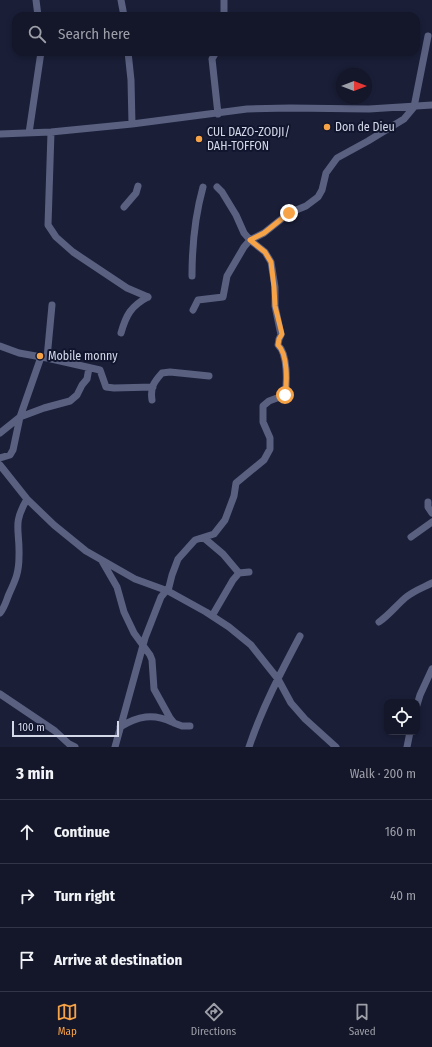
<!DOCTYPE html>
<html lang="en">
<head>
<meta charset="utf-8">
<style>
  :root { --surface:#141629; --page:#1d1f31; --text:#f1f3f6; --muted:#9d9fa8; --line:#333546; --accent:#f6a247 }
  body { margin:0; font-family:"Fira Sans Condensed",sans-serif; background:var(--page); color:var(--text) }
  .controls { position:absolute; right:12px; bottom:12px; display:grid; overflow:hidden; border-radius:8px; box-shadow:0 2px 6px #0003 }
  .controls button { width:36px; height:36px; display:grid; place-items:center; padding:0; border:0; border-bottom:1px solid var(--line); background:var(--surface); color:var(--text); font:20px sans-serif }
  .compass { position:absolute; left:336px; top:68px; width:36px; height:36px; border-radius:50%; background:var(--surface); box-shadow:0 2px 6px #0003; rotate:90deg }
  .scale { position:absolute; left:12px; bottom:10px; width:107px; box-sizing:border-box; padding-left:4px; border:2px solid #d4d8e9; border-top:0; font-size:11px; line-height:14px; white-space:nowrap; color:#d4d8e9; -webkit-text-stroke:3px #11152d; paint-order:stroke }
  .stop { position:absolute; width:12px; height:12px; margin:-9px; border:3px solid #f6a247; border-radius:50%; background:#fff }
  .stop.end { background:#f6a247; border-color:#fff; box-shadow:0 1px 4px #0008 }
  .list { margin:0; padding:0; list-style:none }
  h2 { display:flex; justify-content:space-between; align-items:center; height:52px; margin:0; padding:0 16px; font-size:17px }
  h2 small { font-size:13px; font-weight:400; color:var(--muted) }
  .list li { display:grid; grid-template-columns:26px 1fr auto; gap:12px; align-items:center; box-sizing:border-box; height:64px; padding:0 16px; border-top:1px solid var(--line) }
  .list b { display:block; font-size:15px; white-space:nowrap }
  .list em { font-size:13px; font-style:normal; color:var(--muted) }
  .icon { flex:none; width:22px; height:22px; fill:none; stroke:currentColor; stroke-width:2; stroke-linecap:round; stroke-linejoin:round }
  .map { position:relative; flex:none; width:432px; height:747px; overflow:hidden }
  .search { position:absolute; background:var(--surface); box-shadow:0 2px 6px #0003; left:12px; right:12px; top:12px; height:44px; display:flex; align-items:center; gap:10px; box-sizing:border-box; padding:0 14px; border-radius:12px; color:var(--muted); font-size:15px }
  .sheet { height:244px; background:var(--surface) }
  nav { display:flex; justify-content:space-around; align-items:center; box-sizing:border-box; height:56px; border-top:1px solid var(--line); background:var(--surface); font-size:11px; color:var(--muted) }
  nav a { display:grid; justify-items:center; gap:2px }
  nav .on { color:var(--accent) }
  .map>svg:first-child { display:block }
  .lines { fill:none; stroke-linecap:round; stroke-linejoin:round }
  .street { stroke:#596080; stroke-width:7 }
  .route { stroke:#f6a247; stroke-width:5 }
  .poi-dot { fill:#f6a247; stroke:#11152d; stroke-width:1.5 }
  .labels { text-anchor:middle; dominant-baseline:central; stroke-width:4; stroke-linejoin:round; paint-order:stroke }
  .poi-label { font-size:12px; fill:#d4d8e9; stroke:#11152d; text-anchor:start }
</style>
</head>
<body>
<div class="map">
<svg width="432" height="747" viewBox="0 0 432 747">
  <rect width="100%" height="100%" fill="#1a1e37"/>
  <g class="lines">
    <path class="street" d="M36,0L38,16
      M121,0L124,16
      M224,16V0
      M128,52L131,80L132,124
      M216,52L212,59L218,114
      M51,132L48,225L56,237L73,252L127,288L148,297
      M29,133L41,52
      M0,134L51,132L132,124L247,109L290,108L369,109L432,105
      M124,207L136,193L138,186
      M192,276C192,246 195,216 203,187
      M193,310L198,300L223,297L227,276L244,247L250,240L264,233L289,213L306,206L318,197L322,190L326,173L337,158L368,141L404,119L414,107L428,36
      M121,333C126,315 131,306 148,297
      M0,346L19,353L47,358L100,370L106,387L114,388L153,387
      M47,358L52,305
      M152,400C150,387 154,382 162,373L170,372L209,376
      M0,433L20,417L44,408L70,401L77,395L82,385L87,379L89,368
      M0,458L10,455L13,450L20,417L41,357
      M0,465L27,499L54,525L86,551L135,579L168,591L206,612L229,627L251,645L278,679L291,703L305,719L336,747
      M428,502V507L432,513
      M411,537L432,522
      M204,538L223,554L239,573L249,572
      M102,561L117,587L124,612L134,633L150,655L152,660L154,689L170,718L174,723L182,726H190
      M168,591L172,575L178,559L195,540L214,534L225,520L234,496L236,483L264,460L270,449V438L263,422V406L269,401L285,395C287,383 288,354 278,345L279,339L281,335L275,306V287L271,262L265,252L250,240L244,233L236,215L222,192L217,187
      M0,613C5,607 6,601 9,594C16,579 19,572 19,556C20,529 12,525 27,499
      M212,616L233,580L239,573
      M379,622C389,615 396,606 405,598C413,591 422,588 432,583
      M0,694L55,731L69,744L75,747
      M417,705L420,695L432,669
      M120,727C138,716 153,713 172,722
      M115,747L145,638L161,597L166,591
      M249,747C262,708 281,672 300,636
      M407,747L410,732"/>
  </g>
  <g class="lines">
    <path class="route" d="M285,395C287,383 288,354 278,345L279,339L282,334L275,306L274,287L271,262L265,252L250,240L264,233L289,213"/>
  </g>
  <g class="poi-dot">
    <circle cx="327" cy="127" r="4"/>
    <circle cx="199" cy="139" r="4"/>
    <circle cx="40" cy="356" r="4"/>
  </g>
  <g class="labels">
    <g class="poi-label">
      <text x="335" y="127">Don de Dieu</text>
      <text x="207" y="132">CUL DAZO-ZODJI/<tspan x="207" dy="14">DAH-TOFFON</tspan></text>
      <text x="48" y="356">Mobile monny</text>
    </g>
  </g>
</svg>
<div class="controls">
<button><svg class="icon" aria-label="locate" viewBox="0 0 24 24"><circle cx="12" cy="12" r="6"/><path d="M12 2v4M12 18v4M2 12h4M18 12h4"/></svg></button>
</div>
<svg class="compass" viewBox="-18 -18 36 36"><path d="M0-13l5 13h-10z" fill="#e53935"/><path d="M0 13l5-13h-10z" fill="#9d9fa8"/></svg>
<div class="scale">100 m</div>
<div class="stop" style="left:285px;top:395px"></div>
<div class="stop end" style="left:289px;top:213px"></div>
<div class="search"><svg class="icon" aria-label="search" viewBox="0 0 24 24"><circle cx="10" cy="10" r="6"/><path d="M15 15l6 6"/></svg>Search here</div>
</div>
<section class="sheet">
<h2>3 min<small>Walk · 200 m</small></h2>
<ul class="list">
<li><svg class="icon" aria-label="ahead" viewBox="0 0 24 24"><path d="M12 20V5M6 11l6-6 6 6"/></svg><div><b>Continue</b></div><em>160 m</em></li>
<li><svg class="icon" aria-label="right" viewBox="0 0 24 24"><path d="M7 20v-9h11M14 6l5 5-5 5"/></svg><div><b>Turn right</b></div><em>40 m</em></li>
<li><svg class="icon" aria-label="arrive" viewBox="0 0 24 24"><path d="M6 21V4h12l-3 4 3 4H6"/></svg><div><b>Arrive at destination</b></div></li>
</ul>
</section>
<nav>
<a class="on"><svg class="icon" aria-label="map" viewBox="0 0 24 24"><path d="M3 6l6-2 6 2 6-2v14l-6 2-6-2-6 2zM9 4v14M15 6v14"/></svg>Map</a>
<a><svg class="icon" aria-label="directions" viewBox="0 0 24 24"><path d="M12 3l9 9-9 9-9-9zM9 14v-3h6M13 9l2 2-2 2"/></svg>Directions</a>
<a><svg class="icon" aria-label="saved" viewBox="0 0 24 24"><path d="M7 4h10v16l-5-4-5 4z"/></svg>Saved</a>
</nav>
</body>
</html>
